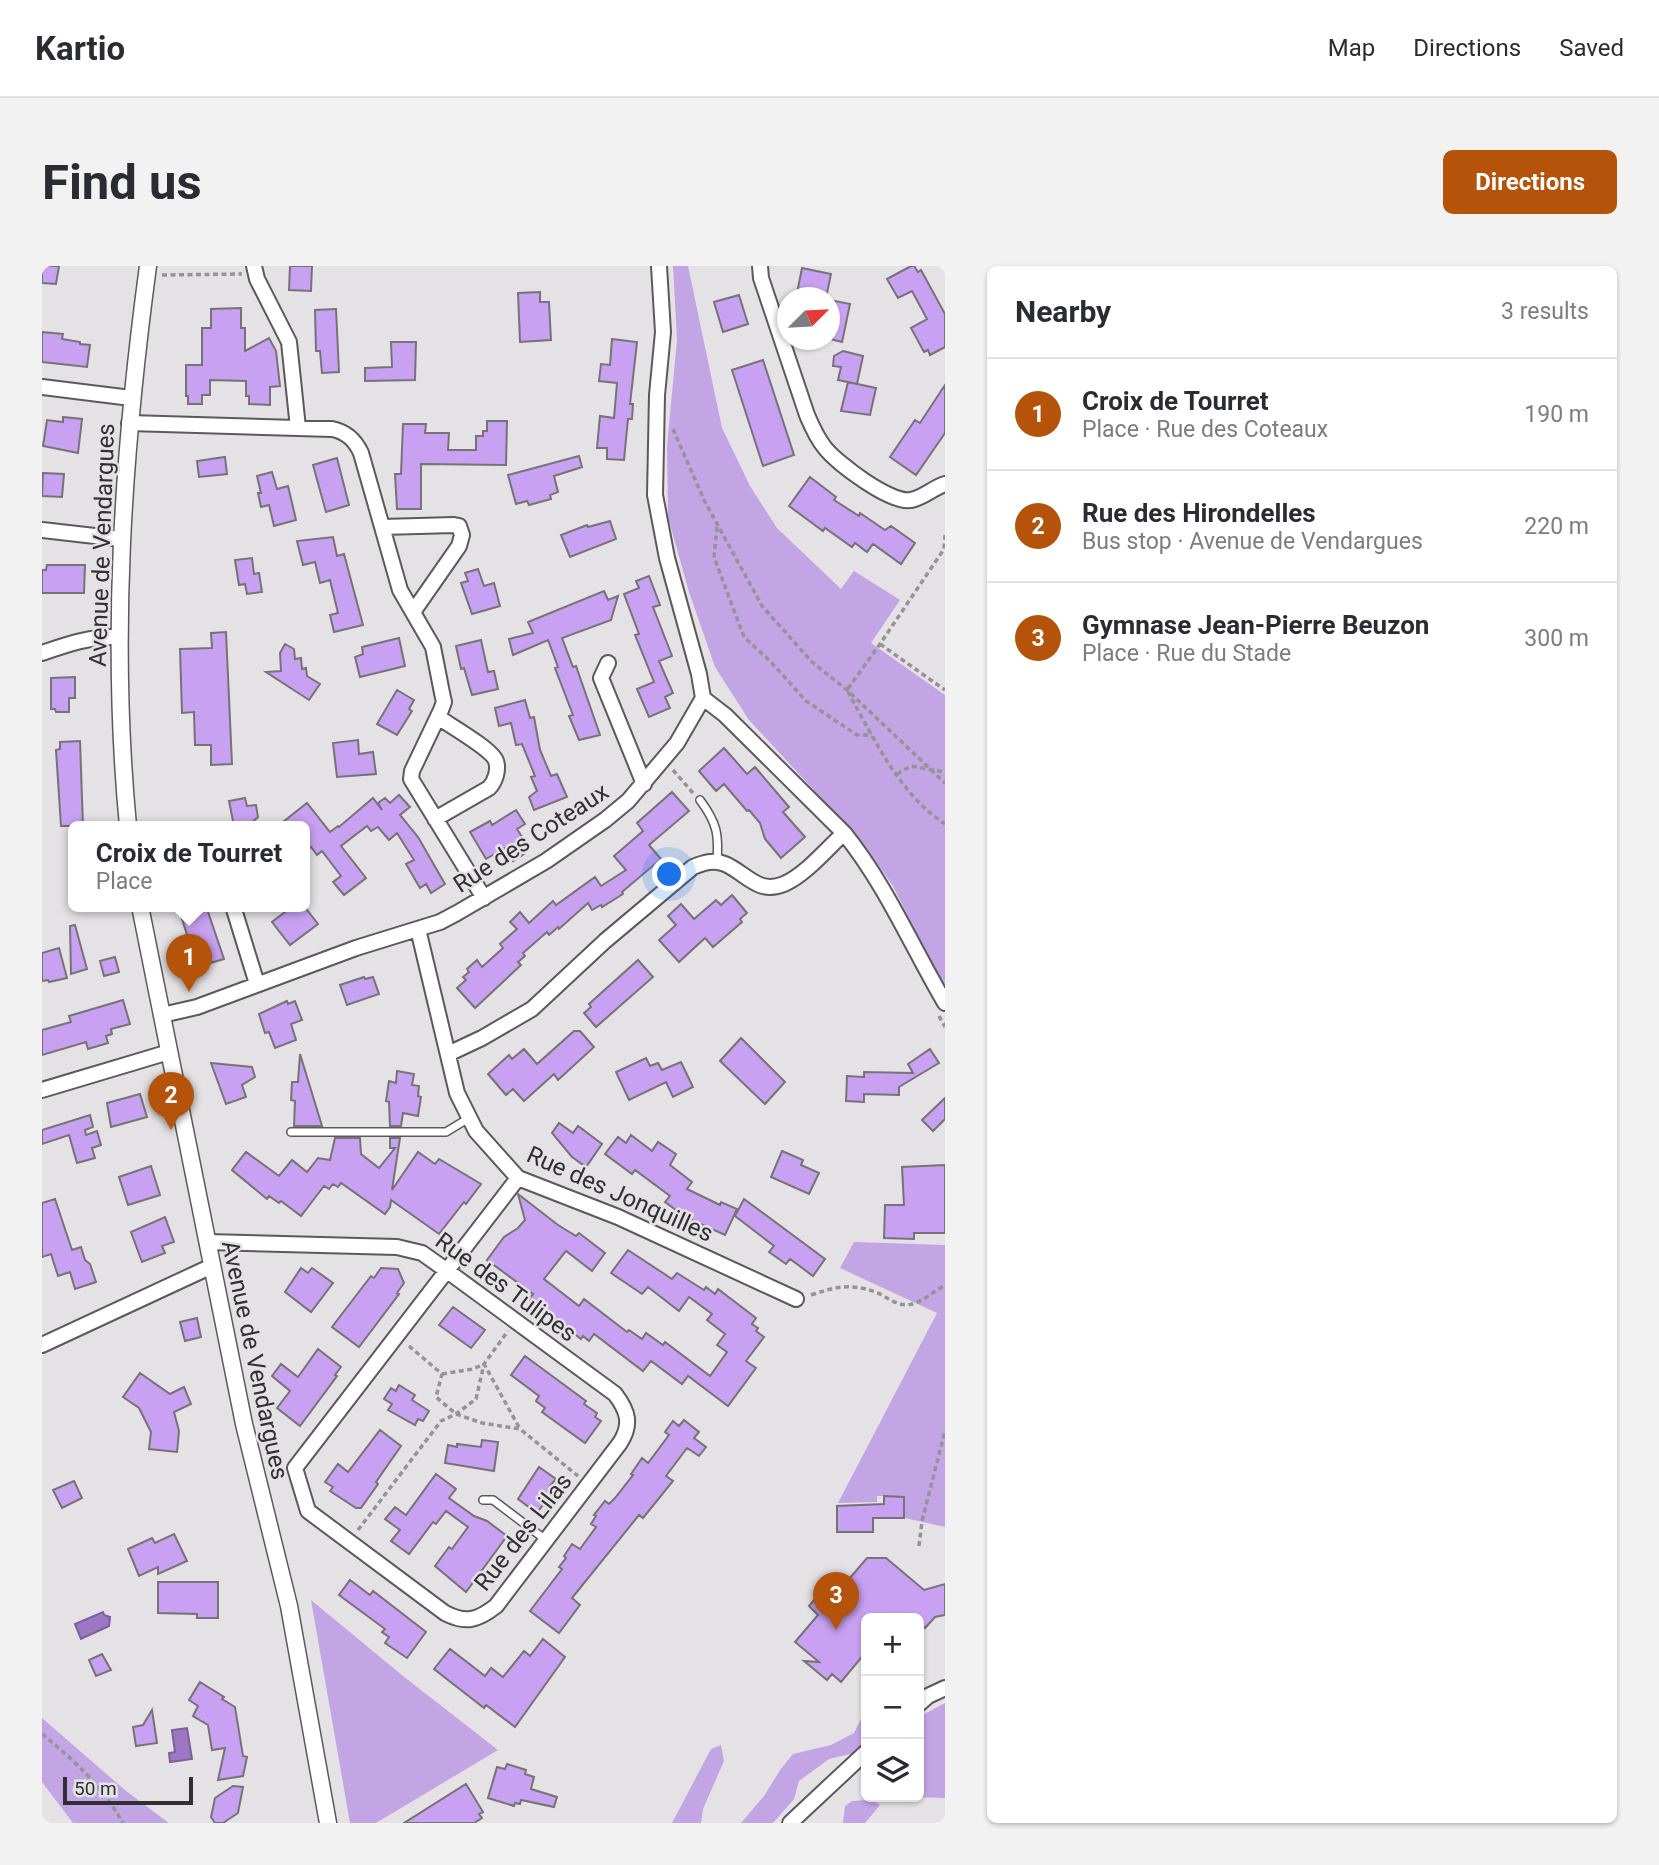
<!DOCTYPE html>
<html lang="en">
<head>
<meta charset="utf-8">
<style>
  :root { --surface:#fff; --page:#f2f2f3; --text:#2b2b33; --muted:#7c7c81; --line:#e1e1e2; --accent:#b45309 }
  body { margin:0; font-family:Roboto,sans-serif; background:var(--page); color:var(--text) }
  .controls { position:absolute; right:21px; bottom:21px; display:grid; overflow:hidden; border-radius:10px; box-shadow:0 2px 5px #0004 }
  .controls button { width:63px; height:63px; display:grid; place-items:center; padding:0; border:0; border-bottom:2px solid var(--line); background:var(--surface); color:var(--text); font:35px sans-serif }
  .compass { position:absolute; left:735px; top:21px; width:63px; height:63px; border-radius:50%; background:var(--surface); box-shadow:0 2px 5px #0004; rotate:66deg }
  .scale { position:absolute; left:21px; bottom:18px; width:130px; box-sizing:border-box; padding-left:7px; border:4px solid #302f31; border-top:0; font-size:19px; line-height:24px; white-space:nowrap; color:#302f31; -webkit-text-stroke:5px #e4e2e5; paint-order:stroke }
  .you { position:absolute; left:628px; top:609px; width:24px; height:24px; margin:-18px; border:5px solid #fff; border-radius:50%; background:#1a73e8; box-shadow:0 0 0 10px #1a73e833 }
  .badge { display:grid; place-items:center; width:46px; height:46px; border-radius:50%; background:var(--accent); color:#fff; font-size:23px; font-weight:700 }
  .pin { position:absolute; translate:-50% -58px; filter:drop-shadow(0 2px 4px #0008) }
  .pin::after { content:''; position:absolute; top:37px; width:24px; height:21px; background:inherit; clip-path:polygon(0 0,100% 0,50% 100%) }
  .popup { position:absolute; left:26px; top:555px; width:242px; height:91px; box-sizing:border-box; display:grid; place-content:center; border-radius:10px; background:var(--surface); filter:drop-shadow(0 2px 5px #0005); font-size:23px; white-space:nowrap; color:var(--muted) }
  .popup b { font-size:26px; color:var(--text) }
  .popup::after { content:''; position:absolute; left:50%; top:100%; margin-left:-14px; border:14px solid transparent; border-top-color:var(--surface) }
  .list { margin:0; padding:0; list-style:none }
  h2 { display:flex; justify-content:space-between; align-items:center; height:91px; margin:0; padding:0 28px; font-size:30px }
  h2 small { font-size:23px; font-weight:400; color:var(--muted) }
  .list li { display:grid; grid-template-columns:46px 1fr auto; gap:21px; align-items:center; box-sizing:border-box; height:112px; padding:0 28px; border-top:2px solid var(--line) }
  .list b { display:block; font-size:26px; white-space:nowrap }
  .list p { margin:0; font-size:23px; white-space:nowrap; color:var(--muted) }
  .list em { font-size:23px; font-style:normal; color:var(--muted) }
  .icon { flex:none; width:38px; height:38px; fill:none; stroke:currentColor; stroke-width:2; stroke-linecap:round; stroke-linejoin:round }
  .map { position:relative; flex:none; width:903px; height:1557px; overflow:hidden; border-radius:10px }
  header { display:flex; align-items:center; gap:42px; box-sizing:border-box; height:98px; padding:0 35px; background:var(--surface); border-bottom:2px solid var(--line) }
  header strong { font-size:33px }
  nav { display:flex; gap:38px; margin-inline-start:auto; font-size:24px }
  .intro { display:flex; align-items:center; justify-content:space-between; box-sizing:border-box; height:168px; padding:0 42px }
  h1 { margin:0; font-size:49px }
  .button { padding:18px 32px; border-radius:10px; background:var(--accent); color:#fff; font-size:24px; font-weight:700 }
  main { display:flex; gap:42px; padding:0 42px }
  aside { flex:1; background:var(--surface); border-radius:10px; box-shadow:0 2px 5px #0004 }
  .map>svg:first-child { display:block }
  .green { fill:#c3a4e5 }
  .water { fill:#9d76c4; stroke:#7c6198; stroke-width:2 }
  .building { fill:#c9a1f2; stroke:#757376; stroke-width:2 }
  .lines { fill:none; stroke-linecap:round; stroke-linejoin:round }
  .service-casing { stroke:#5b595c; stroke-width:10 }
  .minor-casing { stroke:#5b595c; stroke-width:18 }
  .tertiary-casing { stroke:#5b595c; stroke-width:19 }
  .path { stroke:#949395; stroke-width:3.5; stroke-dasharray:5 3.5; stroke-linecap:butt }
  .service { stroke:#fff; stroke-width:7 }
  .minor { stroke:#fff; stroke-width:14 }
  .tertiary { stroke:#fff; stroke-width:16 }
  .labels { text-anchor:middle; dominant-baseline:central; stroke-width:5; stroke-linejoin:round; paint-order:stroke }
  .street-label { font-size:24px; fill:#302f31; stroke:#e4e2e5 }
</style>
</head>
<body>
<header>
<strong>Kartio</strong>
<nav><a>Map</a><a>Directions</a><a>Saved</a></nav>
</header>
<div class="intro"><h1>Find us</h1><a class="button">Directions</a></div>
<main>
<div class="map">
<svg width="903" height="1557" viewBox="0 0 903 1557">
  <rect width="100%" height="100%" fill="#e4e2e5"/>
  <path class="green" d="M631,0H646L680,162L708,220L735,262L799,323L812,305L858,334L829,377L903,429V720L884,687L851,620L819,575L707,454L673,401L647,326L626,251L625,180L635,74Z
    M812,976L903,979V1261L863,1252V1230H835V1236L796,1237L895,1047L798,1002Z
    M269,1334L361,1410L456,1484L334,1557H308Z
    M903,1437V1532L874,1531H877V1451Z
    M824,1443V1479L817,1486L787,1493L757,1515L752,1533L731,1557H699L722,1530L738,1504L751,1488L789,1479L812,1467Z
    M0,1452L84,1525L127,1557H31L0,1516Z
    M679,1479L682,1495L661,1543L659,1557H630L669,1483Z
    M831,1534L838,1539L823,1557H801L803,1540L810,1535Z"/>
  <path class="water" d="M61,1346L62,1349L68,1351L67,1360L39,1373L33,1358Z
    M145,1462L150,1493L128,1496L127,1487L133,1486L130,1464Z"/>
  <path class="building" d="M0,0H17L14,18L0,17Z
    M248,0H270L269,25L247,24Z
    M869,0H872L876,6L879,4L903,48V81L888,89L886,84L882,86L869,62L885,53L870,25L856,32L845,13Z
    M760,2L789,8L784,32L755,27Z
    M498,26V36H507L509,74L478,76L476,27Z
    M697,29L706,58L681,66L672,36Z
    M788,34L808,38L800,76L788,73Z
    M199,42V62H203V85L227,72L234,85L238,120L228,121V139L207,138V130H204V115L168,114V129H160V138H146V130H144V99H160V62H169V43Z
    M294,43L297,106L280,107L278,85H274L273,44Z
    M0,66L21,68L20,73L38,76V78L48,79L45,101L0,96Z
    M570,73L595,76L588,138H591L590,153H586L582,194L565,193V182H555L558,150L572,152L575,117L557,115L559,98L568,99Z
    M349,76H374L373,114L323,115V102L350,101Z
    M801,85L821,90L815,118L796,114L799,101L791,100L792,90Z
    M721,94L752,189L721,200L690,104Z
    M806,116L834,122L828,149L799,145Z
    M903,119V167L874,209L848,191L873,154L878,157Z
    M21,151L40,153L36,187L1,180L5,154L21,156Z
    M445,155H465L464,199L379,198V243H355L353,208H359L361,158H384L383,167H407L406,184H434V170H441V165H445Z
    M537,190L540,201L512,210L516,226L508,229L509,233L487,239L485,235L474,238L466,209Z
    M183,191L185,208L157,211L155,195Z
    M295,192L307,239L284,246L271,199Z
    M230,206L235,223L246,220L254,254L232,260L227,239L219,241L216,227H219L215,210Z
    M1,207L22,208L20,231L0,230Z
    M768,211L794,231L792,234L817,250L818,247L843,264L849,260L873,277L859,298L831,278L825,286L813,277L810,281L783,262L781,265L747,240Z
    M568,255L574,273L528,291L519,269L545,259L546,261Z
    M291,271L295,290L302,288L321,359L292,366L288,349L296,347L288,314L278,317L273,296L261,299L255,275Z
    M210,292L212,308L217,307L220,326L205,328L203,318L197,319L193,294Z
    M5,299H43L42,327H0V304H4Z
    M436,303L442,320L452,317L458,340L430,348L419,317L426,315L423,307Z
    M607,310L618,339L611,341L630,390L617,395L631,427L623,431L628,442L607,451L595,423L612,416L593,369L597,368L582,328L597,322L594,315Z
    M562,325L566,334L576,330L569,354L520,372L531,401L534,400L558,469L537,474L527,450L531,449L513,402L516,401L506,374L471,389L467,373L491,367L486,356Z
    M184,366L190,498L169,499V479H153L152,446L140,447L138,383L170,382L169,367Z
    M357,372L363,400L318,411L313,391L321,388L320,381Z
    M439,374L446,406L452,405L456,423L430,429L422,402L419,403L414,380Z
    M243,378L252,383L253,393L259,392L260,403L264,402L265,410L278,418L267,434L224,406L239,405L238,387Z
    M33,411V432H27V446H14L13,443H9V412Z
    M355,424L372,434L367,443L370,445L355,469L335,458Z
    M483,434L488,452L492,451L498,484L509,510L515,508L525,531L492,544L487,531L495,525L489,511L493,510L480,478L474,479L469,457L457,460L453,442Z
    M316,474L317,488L331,486L334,508L295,511L291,477Z
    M38,475L41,560H19L14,484L18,483V476Z
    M682,482L705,508L713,501L747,541L741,546L763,571L739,592L723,573L718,557L707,544L705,545L682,518L674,525L657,505Z
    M630,526L647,545L607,579L619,593L580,626L581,628L560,641L559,639L550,644L546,637L517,663L516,661L507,669L505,666L481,687L483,690L476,696L479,699L433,742L415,722L424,714L421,711L427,706L425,703L435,694L440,701L461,682L458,678L475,663L468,656L478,646L487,657L511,635L514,639L553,611L559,620L584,604L572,590L601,565L595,557Z
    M357,529L368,541L358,549L376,571L403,618L389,627L384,618L378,622L364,598L372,594L355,567L347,574L336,561L329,565L325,560L299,580L324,612L302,629L291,616L299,610L280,585L275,589L269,581L262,586V560H236L265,537L288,566L296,560L297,561L331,532L340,544L336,537L343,532L348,537Z
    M203,532L205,540L214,539L216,551L206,560H192L187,535Z
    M474,544L483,558L475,563L480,571L474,575L482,588L471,595L463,582L444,593L428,566L448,555L450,559Z
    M690,629L705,647L698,653L700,656L671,681L663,672L637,696L617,674L634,659L626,650L639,638L652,653L674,634L679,639Z
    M136,640H164L182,693L155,701Z
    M251,640H262L276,658L248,679L230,656Z
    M33,659L45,703L29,708L28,660Z
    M17,682L25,712L7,716L6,714L0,715V687Z
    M73,691L77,706L62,710L58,695Z
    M596,694L611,711L554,761L542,747L549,741L547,738Z
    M322,711L323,713L331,711L337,728L305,739L298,719Z
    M81,734L88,758L69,763L70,768L64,770L66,777L46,783L44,776L0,789V764L29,756L27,750Z
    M245,735L246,738L253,735L260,754L249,758L254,774L233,782L227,766L223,767L217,748Z
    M532,765H538L552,781L516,814L512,808L482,835L471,823L464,829L446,808L467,789L470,793L482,783L495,798Z
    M699,772L743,816L723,838L678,795Z
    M888,783L897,797L857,821V829L822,828V836L804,835L805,810L822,811V806L871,807L866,798Z
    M258,788L280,860H252L253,835L249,834L250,816H256Z
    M604,792L608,800L616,797L620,804L639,796L651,821L631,831L624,816L587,834L574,806Z
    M169,797L210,801L213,811L200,819L204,831L184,838Z
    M355,805L372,808L370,819L377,820L376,830L379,831L376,850L361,847L359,860H348L347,836L344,835L347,815L354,817Z
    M98,828L105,851L69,861L65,837Z
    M903,832V853L891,865L880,854Z
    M48,849L51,861L43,864L44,869L55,865L59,879L50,882L53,892L35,897L27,869L0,878V864Z
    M517,857L531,867L536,860L560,878L544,901L530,891L510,867Z
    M589,869L610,885L616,876L634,888L628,899L650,916L645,923L678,939L679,936L695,943L683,969L645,952L623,936L628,930L593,904L590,908L563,888L576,871L584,877Z
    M293,872H318L319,888L337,902L353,882H348V872H358L350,924L376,886L393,898L397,893L439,918L424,938L422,936L397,968L349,934L348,941L343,948L299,917L296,921L291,918L287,923L282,920L259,950L239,935L237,937L227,930L225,933L190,904L204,886L237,910L250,894L265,906L276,892L288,894Z
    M740,885L761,894L759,899L777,907L767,928L729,911Z
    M903,899V967H872V973L842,972L843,939H862L860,901Z
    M109,900L118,929L86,939L77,911Z
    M476,928L516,959L534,970L537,967L563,987L550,1005L524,985L502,1013L537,1040L542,1033L585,1066L587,1064L600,1073L604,1067L621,1079L623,1076L668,1110L685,1086L675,1079L683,1068L665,1054L670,1048L647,1031L637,1045L606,1021L600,1028L569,1007L586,984L630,1013L635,1007L662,1024L664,1021L673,1028L676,1023L714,1052L710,1058L716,1062L714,1065L722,1071L704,1095L714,1102L686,1140L646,1110L640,1118L609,1095L601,1105L552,1068L547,1075L541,1070L539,1073L487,1033L491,1028L445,994L462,971L476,962L483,954Z
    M13,933L30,984L39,981L43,994L48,998L54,1016L33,1023L28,1006L16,1010L9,988L0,991V937Z
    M702,933L783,993L771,1010L748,993L744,998L727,986L732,980L693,950Z
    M123,951L132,976L120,980L123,987L100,996L89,966Z
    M259,1002L266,1007L270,1002L291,1017L269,1046L243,1026Z
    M339,1002L356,1003L362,1017L355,1027L357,1028L317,1081L290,1061L329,1010L332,1012Z
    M411,1041L443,1064L429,1082L397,1059Z
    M155,1052L159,1071L143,1075L138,1056Z
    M276,1083L299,1101L293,1109L295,1110L258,1160L235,1142L248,1125L230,1110L239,1098L256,1111Z
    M483,1090L544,1135L542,1138L555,1147L553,1151L559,1155L543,1177L500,1146L503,1142L494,1135L497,1130L469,1109Z
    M98,1107L128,1128L142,1121L149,1138L132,1146L137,1165L135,1186L107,1183L109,1166L97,1142L81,1131Z
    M357,1119L373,1129L370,1134L387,1145L381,1155L376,1153L373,1159L346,1144L350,1138L342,1133L349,1122L354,1125Z
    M642,1154L657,1166L652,1172L664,1181L657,1190L645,1182L624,1210L631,1215L601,1252L597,1249L530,1332L538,1339L517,1367L488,1345L520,1303L517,1301L524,1292L522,1290L530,1278L538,1283L554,1261L549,1258L554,1250L552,1249L563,1235L567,1238L573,1232L591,1209L589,1208L600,1192L606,1197L627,1169L623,1166L631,1155L637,1160Z
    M338,1164L359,1180L334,1216L336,1218L319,1242H314L288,1225L291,1221L283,1216L296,1198L306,1206Z
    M440,1174L456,1176L452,1205L403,1197L406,1179L415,1181V1178L439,1181Z
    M497,1201L514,1213L508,1220L517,1226L507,1239L503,1236L495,1247L476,1233Z
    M394,1208L414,1223L407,1232L432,1250L445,1255L465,1270L424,1326L393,1300L407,1281L410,1283L426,1261L404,1245L394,1258L391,1256L367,1288L349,1275L358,1264L343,1253L353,1241L364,1249Z
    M32,1215L40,1232L20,1242L11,1224Z
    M842,1230L862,1231V1252H831V1266H795V1240L842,1238Z
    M132,1268L145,1295L116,1308V1301L97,1310L86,1283L110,1272L113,1277Z
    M825,1292H844L882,1324L903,1318V1349L893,1351L883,1362L877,1357V1352H824V1386L799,1416L790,1408L785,1414L762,1395L777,1396L753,1376L776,1349L767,1340L791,1312L801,1320Z
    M308,1314L328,1329L331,1325L384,1366L365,1392L343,1377L347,1371L340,1366L343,1363L297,1329Z
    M116,1316H176V1352H155V1348L116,1347Z
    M501,1373L523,1391L473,1461L444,1439L442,1442L392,1403L408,1383L443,1410L449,1402L461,1411L482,1385L488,1390Z
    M60,1388L69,1404L54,1410L47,1394Z
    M158,1416L182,1431L180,1433L193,1441L201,1490L205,1491L201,1510L176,1514L183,1482L170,1484L166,1459L151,1450L156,1440L147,1434Z
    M110,1444L115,1477L94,1480L91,1461L101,1459Z
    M465,1498L484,1504L483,1508L492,1511L489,1523L515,1531L512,1541L479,1534L478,1538L473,1537L472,1540L446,1532L455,1501L463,1503Z
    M424,1518L441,1546L437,1548L440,1552L432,1557H362Z
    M191,1520L201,1521L196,1547L181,1557H173L169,1551L173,1532Z"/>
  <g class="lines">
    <defs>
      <path id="service" d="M658,534C675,557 677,568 675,596
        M249,866H404L427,852
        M441,1234H451L504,1274"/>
      <path id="minor" d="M212,0L215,13L247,76L256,162
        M718,0L719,12L765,149C770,161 775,172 783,182C796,198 849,238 869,234C881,232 891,222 903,218
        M0,121L89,132
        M87,157L290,163C305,166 313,174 319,187L358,324L391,381L400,427L402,436L399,444L370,505L369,513L442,632
        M340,261L412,259L417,260L420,269L417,280L371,346
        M0,264L79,273
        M0,387C26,378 49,370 77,371
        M566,397L559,412L602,518
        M661,432L683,449L802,567C844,619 869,679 903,737
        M393,553L447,522C453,516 457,504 454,495C450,483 407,459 396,451
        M191,640L215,718
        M376,663L415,827L434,865L476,912L576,951L754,1033
        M120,749L155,741L314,682L398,656L415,647L504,595L563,554L586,535L635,477L661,432L657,408L625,292L613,229L615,129L621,66L617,0
        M406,788L440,772L490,743L563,675L651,601C661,597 672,593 683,598C704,607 716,629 742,618C763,609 785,583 802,567
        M0,824L127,786
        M165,976L355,981L380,987L404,1004L573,1128C586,1145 590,1158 578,1177L454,1340C436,1354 424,1358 403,1347L266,1245L253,1202L476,912
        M0,1079L170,1000
        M877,1438L886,1430L903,1422
        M748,1557L824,1486"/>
      <path id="tertiary" d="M86,560C68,372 81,186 106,0
        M98,640L202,1158L247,1340L286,1557"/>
    </defs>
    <use href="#service" class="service-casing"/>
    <use href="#minor" class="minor-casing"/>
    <use href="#tertiary" class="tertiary-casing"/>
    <path class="path" d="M120,9L200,8
      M631,163L662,234L720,340L770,396L805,424L903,517
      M675,261L672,291L702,371L728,395L764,435L815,469H830
      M903,269L902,283L838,378L805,424C831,471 857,528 903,558
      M838,378L903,424
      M631,504L651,527
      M855,508L869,500L903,506
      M897,750L903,761
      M769,1029C793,1021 808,1017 834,1026C845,1031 857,1042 870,1038C882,1035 892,1025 903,1019
      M367,1080L400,1108L394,1131L414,1148L440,1157L478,1163L536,1210
      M400,1108L431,1103L442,1098L478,1163
      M316,1264L399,1155L414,1148L434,1133L442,1098L466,1065
      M877,1280L880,1255L903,1165
      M0,1468C34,1496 59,1519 81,1557"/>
    <use href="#service" class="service"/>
    <use href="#minor" class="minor"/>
    <use href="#tertiary" class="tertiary"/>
  </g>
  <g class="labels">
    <g class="street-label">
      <text transform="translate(60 279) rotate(-88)">Avenue de Vendargues</text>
      <text transform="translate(489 572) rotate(-33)">Rue des Coteaux</text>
      <text transform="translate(578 928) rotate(24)">Rue des Jonquilles</text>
      <text transform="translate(464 1021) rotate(36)">Rue des Tulipes</text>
      <text transform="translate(213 1094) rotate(78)">Avenue de Vendargues</text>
      <text transform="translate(481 1266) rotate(-52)">Rue des Lilas</text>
    </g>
  </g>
</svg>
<div class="controls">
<button>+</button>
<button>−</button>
<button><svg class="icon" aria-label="layers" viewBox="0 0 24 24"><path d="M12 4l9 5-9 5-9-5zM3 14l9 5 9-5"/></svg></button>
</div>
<svg class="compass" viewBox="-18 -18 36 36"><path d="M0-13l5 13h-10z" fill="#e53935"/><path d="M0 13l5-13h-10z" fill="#7c7c81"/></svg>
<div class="scale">50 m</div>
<div class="you"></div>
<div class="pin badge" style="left:147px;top:726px">1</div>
<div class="popup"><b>Croix de Tourret</b>Place</div>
<div class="pin badge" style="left:129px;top:864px">2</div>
<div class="pin badge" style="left:794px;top:1364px">3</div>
</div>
<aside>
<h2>Nearby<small>3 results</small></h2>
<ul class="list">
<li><span class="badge">1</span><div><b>Croix de Tourret</b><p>Place · Rue des Coteaux</p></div><em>190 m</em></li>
<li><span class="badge">2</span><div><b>Rue des Hirondelles</b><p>Bus stop · Avenue de Vendargues</p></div><em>220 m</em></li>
<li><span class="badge">3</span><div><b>Gymnase Jean-Pierre Beuzon</b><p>Place · Rue du Stade</p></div><em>300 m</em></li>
</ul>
</aside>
</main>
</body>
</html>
